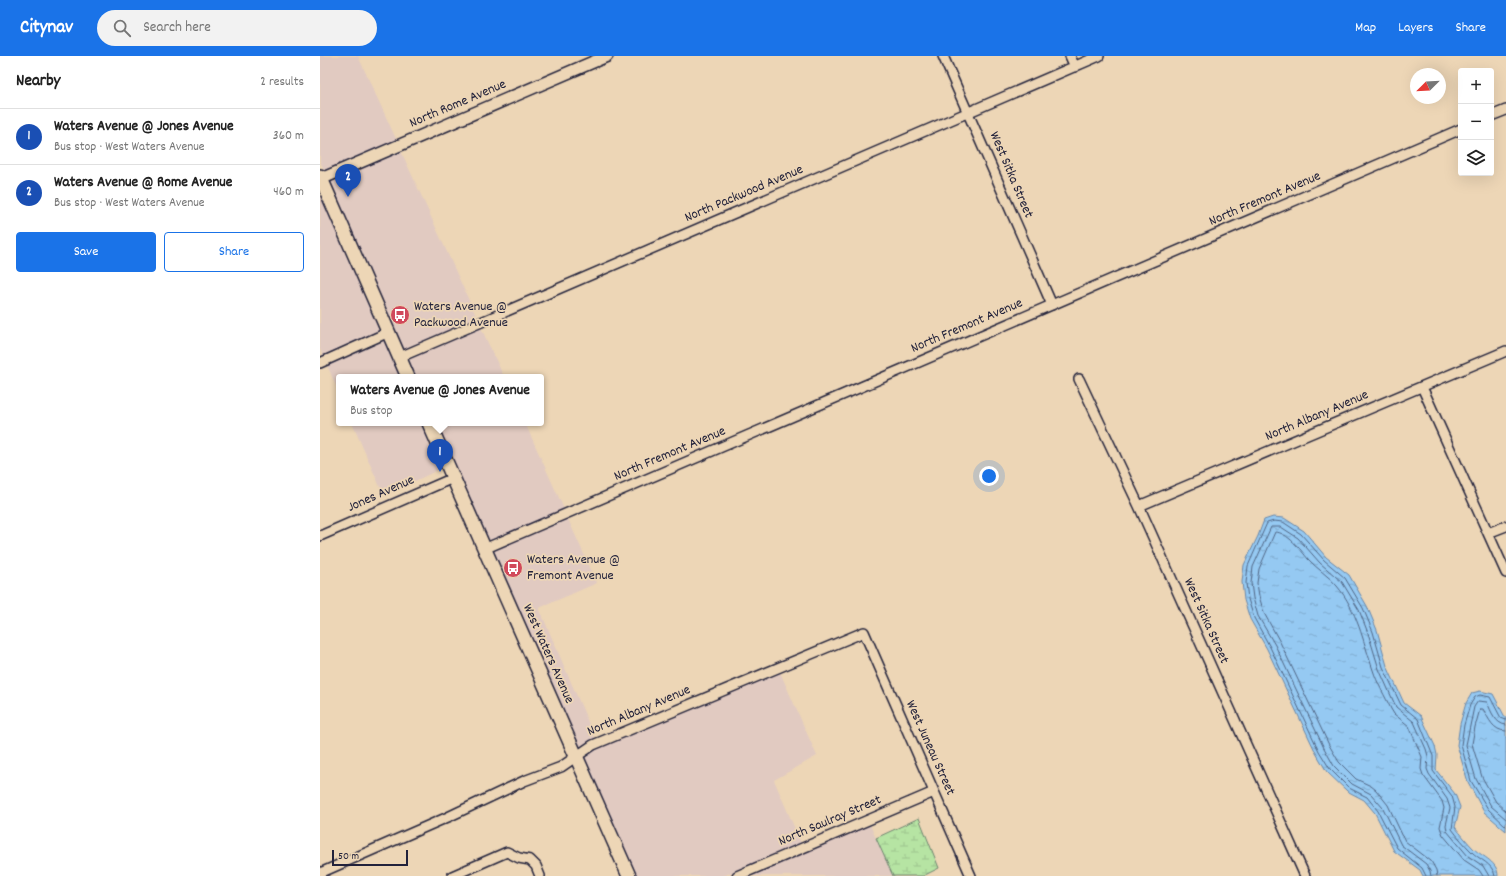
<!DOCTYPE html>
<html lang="en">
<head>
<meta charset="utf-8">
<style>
  :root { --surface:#fff; --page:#f2f2f2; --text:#222; --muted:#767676; --line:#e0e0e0; --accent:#1a73e8 }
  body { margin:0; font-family:Dekko,sans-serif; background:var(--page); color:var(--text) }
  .controls { position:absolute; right:12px; top:12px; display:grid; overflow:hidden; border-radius:4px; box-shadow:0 4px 16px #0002 }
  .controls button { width:36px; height:36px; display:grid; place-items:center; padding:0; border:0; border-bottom:1px solid var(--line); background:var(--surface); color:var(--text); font:20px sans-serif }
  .compass { position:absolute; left:1090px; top:12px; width:36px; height:36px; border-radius:50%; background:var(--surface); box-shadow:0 4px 16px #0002; rotate:246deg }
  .scale { position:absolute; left:12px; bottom:10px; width:76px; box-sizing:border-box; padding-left:4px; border:2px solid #22223b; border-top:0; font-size:11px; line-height:14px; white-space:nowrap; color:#22223b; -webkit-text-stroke:3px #edd6b6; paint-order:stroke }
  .you { position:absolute; left:669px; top:420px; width:14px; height:14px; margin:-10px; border:3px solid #fff; border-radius:50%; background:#1a73e8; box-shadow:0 0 0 6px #1a73e833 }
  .badge { display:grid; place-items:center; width:26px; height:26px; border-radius:50%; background:var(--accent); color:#fff; font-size:13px; font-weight:700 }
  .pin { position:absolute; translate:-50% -33px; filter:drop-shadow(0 1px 2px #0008) }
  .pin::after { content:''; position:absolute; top:21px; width:14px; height:12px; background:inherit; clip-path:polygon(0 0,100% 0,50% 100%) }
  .popup { position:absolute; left:16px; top:318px; width:208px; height:52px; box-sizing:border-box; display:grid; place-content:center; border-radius:4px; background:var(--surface); filter:drop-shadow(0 1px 3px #0005); font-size:13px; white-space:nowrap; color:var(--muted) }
  .popup b { font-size:15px; color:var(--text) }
  .popup::after { content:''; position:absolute; left:50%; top:100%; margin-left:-8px; border:8px solid transparent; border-top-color:var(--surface) }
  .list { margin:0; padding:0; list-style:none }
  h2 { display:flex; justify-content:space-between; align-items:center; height:52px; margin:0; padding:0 16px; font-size:17px }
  h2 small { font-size:13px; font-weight:400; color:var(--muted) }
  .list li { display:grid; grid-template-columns:26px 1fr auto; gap:12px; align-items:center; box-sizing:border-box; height:56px; padding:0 16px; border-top:1px solid var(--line) }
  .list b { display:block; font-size:15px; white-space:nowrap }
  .list p { margin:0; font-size:13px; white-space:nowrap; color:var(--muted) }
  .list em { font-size:13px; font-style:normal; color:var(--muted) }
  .actions { display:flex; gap:8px; padding:12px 16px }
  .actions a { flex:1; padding:9px 0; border:1px solid var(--accent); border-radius:4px; text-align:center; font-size:14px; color:var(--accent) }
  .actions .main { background:var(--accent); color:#fff }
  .icon { flex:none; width:22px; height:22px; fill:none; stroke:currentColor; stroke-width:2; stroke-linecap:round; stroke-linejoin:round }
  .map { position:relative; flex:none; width:1186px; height:820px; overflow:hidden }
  header { display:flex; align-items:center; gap:24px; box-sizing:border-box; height:56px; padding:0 20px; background:var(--accent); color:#fff }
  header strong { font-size:19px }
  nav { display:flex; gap:22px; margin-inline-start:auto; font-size:14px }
  .search { width:280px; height:36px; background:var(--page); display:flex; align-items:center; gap:10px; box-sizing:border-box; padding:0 14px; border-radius:22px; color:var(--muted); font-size:15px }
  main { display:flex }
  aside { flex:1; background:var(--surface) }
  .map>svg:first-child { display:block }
  .built { fill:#e1cac1 }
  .wetland { fill:url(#wetland-marsh); stroke:#6c836f }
  .water { fill:url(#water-ripples); stroke:#6786a9 }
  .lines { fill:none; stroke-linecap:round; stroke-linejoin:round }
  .shore { stroke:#506584; stroke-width:1 }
  .minor-casing { stroke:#22223b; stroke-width:12 }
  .tertiary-casing { stroke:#22223b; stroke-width:14 }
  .secondary-casing { stroke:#22223b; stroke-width:16 }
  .minor { stroke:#edd6b6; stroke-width:9 }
  .tertiary { stroke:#edd6b6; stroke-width:11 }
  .secondary { stroke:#edd6b6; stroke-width:13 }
  .labels { text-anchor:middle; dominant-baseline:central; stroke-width:3.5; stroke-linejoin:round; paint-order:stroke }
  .street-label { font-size:14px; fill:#22223b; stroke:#edd6b6 }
  .poi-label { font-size:14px; fill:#22223b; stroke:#edd6b6; text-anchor:start }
</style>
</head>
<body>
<header>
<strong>Citynav</strong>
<div class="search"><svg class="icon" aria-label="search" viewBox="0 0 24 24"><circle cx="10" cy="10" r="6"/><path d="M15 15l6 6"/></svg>Search here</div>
<nav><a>Map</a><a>Layers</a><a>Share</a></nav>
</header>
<main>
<aside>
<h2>Nearby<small>2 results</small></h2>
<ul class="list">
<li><span class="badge" style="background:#1a4fb4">1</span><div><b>Waters Avenue @ Jones Avenue</b><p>Bus stop · West Waters Avenue</p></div><em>360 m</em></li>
<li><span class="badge" style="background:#1a4fb4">2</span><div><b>Waters Avenue @ Rome Avenue</b><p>Bus stop · West Waters Avenue</p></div><em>460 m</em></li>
</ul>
<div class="actions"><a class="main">Save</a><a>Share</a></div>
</aside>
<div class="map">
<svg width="1186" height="820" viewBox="0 0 1186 820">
  <defs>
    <pattern id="wetland-marsh" width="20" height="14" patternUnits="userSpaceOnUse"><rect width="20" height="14" fill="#b6e4a3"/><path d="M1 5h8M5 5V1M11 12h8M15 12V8" fill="none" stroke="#9cc38d"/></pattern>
    <pattern id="water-ripples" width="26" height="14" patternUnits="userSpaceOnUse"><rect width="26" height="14" fill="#95c9f2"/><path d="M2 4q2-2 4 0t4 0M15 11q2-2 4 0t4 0" fill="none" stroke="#80acd0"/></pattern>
  </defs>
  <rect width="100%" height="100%" fill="#edd6b6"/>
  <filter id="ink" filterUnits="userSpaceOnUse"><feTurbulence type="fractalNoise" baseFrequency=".025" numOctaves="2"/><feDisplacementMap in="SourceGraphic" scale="8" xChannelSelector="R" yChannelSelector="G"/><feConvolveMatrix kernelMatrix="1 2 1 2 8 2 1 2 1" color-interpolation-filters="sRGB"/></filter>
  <g filter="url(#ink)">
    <path class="built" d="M0,0H38L77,85L5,116L0,105Z
      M81,95L157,262L83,294L9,126Z
      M0,135L61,274L3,300L0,293Z
      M161,272L184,321H95L87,304Z
      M66,284L82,321H19V337L7,309Z
      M32,367H102L122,412L64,440Z
      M115,367H205L244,453L168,486L134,406L133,407Z
      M248,463L277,527L219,552L275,682L259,692L172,495Z
      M460,616L497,700L454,724L481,787L403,820H315L263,702L275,693Z
      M550,769L573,820H430Z"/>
    <path class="wetland" d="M599,762L619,812L603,820H573L556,782Z"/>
    <path class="water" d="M953,461L964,462L984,475L1006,501L1029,519L1047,550L1057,574L1067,610L1084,647L1101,660L1115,690L1117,699L1116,714L1135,738L1140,751L1135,771C1141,778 1147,786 1154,793C1163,801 1178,806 1178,820H1103L1100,814L1074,795L1055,757L1044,744L1027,735L1007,716L996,697L947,593L930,563L924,544L922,526L924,509L938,480L944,464Z
      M1160,635L1173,638L1186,663V775L1164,756L1148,726L1137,689L1140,668L1146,647L1152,637Z"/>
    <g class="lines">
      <path class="shore" d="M1186,664L1181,662L1170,641L1160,639L1155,641L1150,649L1144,669L1141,689L1151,725L1168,753L1186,770
        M1186,669C1175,668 1171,655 1167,646L1158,645L1154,651L1146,689L1156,723L1171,750L1186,763
        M1186,675C1173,675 1169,663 1163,653H1160L1155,671L1152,688L1162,721L1176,746L1186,755
        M1106,820L1102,812L1077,792L1058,755L1047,741L1029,732L1010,713L999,695L950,591L934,562L928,543L926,527L928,510L947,467L954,465L963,466L981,478L1004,504L1025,522L1043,552L1053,576L1063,611L1081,649L1098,663L1113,700V715L1132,740L1135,751L1132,773C1138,781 1144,788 1151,795C1159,804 1173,807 1175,820
        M1111,820L1110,815L1106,808L1081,789L1063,752L1051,738L1032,728L1014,710L1004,692L955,589L938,560L933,542L931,527L933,511L951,471H961L978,482L1000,507L1022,526L1039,554L1048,577L1059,613L1076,651L1094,666L1106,693L1108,700L1107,713L1109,718L1127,743L1130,752L1126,769L1127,775L1148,800L1163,810L1169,820
        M1117,820L1116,814L1111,805L1085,785L1068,749L1056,734L1051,730L1036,723L1019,706L1009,689L960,586L944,557L939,540L937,527L939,513L955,476C967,476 981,494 988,503C997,513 1009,520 1017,530C1037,554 1043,585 1053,614C1057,627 1065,640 1071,653L1074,658L1089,670L1102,701L1101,713L1103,719L1122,745L1124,752L1120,771L1123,779L1144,804L1159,814L1163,820"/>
      <defs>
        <path id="minor" d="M623,0L732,249
          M750,0L755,11
          M1171,60L1186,54
          M80,301L779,0
          M0,307L69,276
          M759,323L819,450L985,820
          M1102,331L1186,517
          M819,450L1186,295
          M1168,477L1186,470
          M0,480L133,422
          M164,493L1141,73
          M0,817L128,761L204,725L241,711L273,689L544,576L651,820
          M132,820L187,796L199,802L210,804L216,810L220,820
          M417,820L614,736"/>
        <path id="tertiary" d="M1,123L287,0"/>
        <path id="secondary" d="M0,120L88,321
          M109,367L309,820"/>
      </defs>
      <use href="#minor" class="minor-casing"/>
      <use href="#tertiary" class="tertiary-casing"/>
      <use href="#secondary" class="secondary-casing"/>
      <use href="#minor" class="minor"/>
      <use href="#tertiary" class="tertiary"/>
      <use href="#secondary" class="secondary"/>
    </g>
  </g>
  <defs>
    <symbol id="bus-disc" viewBox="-11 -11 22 22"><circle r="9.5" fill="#d1495b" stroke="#edd6b6"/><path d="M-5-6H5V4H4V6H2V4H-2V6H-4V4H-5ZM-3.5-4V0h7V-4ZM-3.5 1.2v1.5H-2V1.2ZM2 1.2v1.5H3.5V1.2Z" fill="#fff"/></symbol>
  </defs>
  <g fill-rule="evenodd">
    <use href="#bus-disc" x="69" y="248" width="22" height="22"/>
    <use href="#bus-disc" x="182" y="501" width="22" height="22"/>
  </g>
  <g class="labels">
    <g class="street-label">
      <text transform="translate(138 48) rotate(-23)">North Rome Avenue</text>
      <text transform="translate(691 119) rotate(67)">West Sitka Street</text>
      <text transform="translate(424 138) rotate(-23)">North Packwood Avenue</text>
      <text transform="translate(945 143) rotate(-23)">North Fremont Avenue</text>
      <text transform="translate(647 270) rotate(-23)">North Fremont Avenue</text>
      <text transform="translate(997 360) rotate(-23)">North Albany Avenue</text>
      <text transform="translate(350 398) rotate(-23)">North Fremont Avenue</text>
      <text transform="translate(61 438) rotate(-24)">Jones Avenue</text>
      <text transform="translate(886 565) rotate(66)">West Sitka Street</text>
      <text transform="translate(228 598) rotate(66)">West Waters Avenue</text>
      <text transform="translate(319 655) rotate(-23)">North Albany Avenue</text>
      <text transform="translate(610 692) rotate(66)">West Juneau Street</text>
      <text transform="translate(510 765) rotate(-23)">North Saulray Street</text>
    </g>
    <g class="poi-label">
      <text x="94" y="251">Waters Avenue @<tspan x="94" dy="16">Packwood Avenue</tspan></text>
      <text x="207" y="504">Waters Avenue @<tspan x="207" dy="16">Fremont Avenue</tspan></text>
    </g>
  </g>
</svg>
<div class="controls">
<button>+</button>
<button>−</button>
<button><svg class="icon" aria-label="layers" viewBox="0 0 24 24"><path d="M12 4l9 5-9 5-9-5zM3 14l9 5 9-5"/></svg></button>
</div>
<svg class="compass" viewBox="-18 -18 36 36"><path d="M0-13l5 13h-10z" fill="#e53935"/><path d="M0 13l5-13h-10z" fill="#767676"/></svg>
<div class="scale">50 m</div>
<div class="you"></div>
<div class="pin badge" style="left:120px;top:416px;background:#1a4fb4">1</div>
<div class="popup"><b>Waters Avenue @ Jones Avenue</b>Bus stop</div>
<div class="pin badge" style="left:28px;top:141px;background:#1a4fb4">2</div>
</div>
</main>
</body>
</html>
